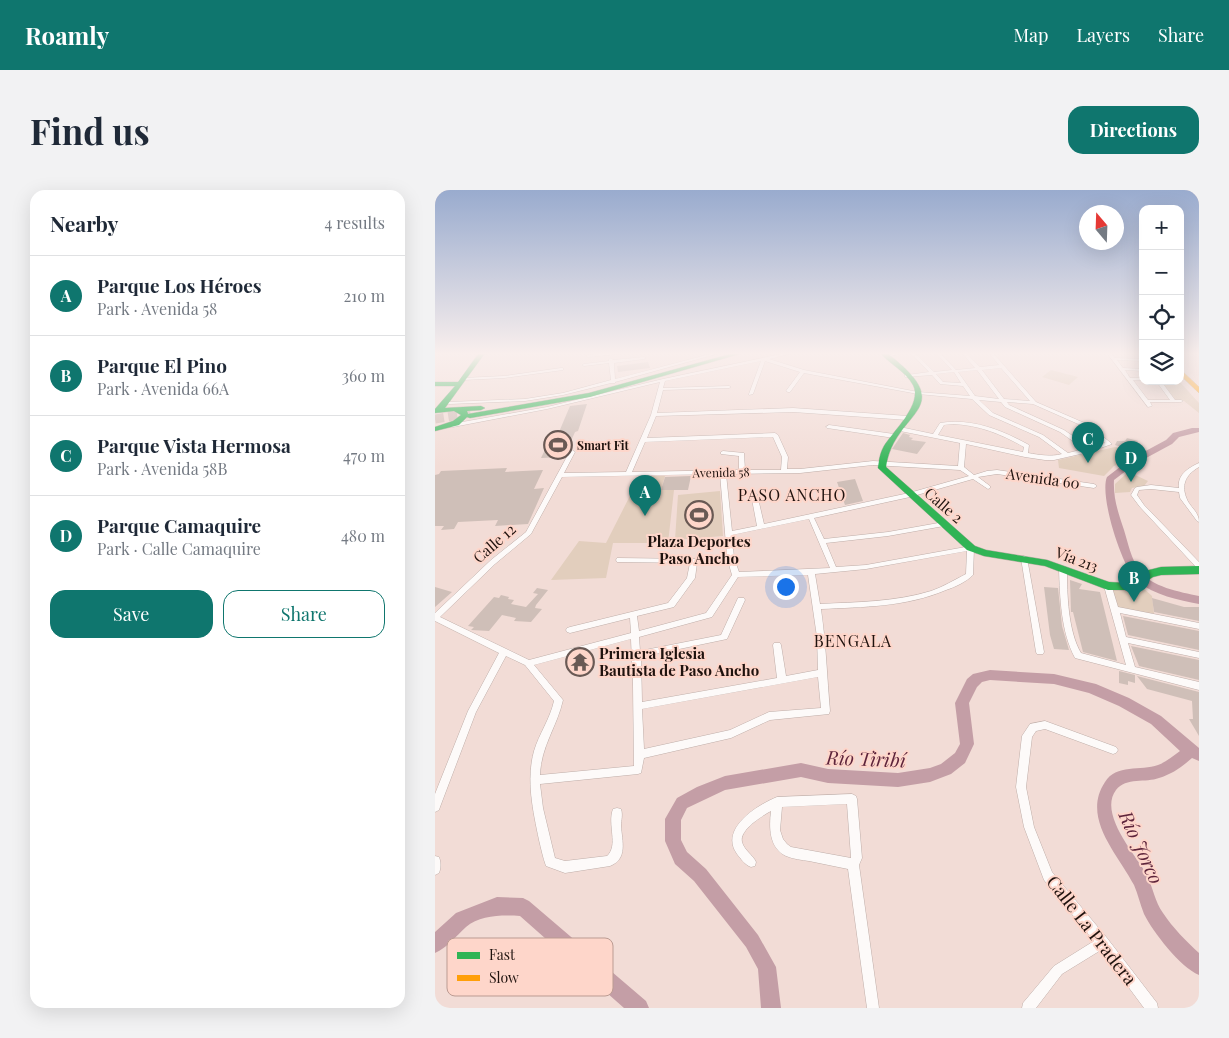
<!DOCTYPE html>
<html lang="en">
<head>
<meta charset="utf-8">
<style>
  :root { --surface:#fff; --page:#f2f2f3; --text:#1f2937; --muted:#747a83; --line:#e0e1e3; --accent:#0f766e }
  body { margin:0; font-family:"Playfair Display",serif; background:var(--page); color:var(--text) }
  .controls { position:absolute; right:15px; top:15px; display:grid; overflow:hidden; border-radius:10px; box-shadow:0 5px 20px #0002 }
  .controls button { width:45px; height:45px; display:grid; place-items:center; padding:0; border:0; border-bottom:1px solid var(--line); background:var(--surface); color:var(--text); font:25px sans-serif }
  .compass { position:absolute; left:644px; top:15px; width:45px; height:45px; border-radius:50%; background:var(--surface); box-shadow:0 5px 20px #0002; rotate:341deg }
  .you { position:absolute; left:350px; top:396px; width:18px; height:18px; margin:-12px; border:4px solid #fff; border-radius:50%; background:#1a73e8; box-shadow:0 0 0 8px #1a73e833 }
  .badge { display:grid; place-items:center; width:32px; height:32px; border-radius:50%; background:var(--accent); color:#fff; font-size:16px; font-weight:700 }
  .pin { position:absolute; translate:-50% -41px; filter:drop-shadow(0 1px 2px #0008) }
  .pin::after { content:''; position:absolute; top:26px; width:18px; height:15px; background:inherit; clip-path:polygon(0 0,100% 0,50% 100%) }
  .list { margin:0; padding:0; list-style:none }
  h2 { display:flex; justify-content:space-between; align-items:center; height:65px; margin:0; padding:0 20px; font-size:21px }
  h2 small { font-size:16px; font-weight:400; color:var(--muted) }
  .list li { display:grid; grid-template-columns:32px 1fr auto; gap:15px; align-items:center; box-sizing:border-box; height:80px; padding:0 20px; border-top:1px solid var(--line) }
  .list b { display:block; font-size:19px; white-space:nowrap }
  .list p { margin:0; font-size:16px; white-space:nowrap; color:var(--muted) }
  .list em { font-size:16px; font-style:normal; color:var(--muted) }
  .actions { display:flex; gap:10px; padding:15px 20px }
  .actions a { flex:1; padding:11px 0; border:1px solid var(--accent); border-radius:15px; text-align:center; font-size:18px; color:var(--accent) }
  .actions .main { background:var(--accent); color:#fff }
  .icon { flex:none; width:28px; height:28px; fill:none; stroke:currentColor; stroke-width:2; stroke-linecap:round; stroke-linejoin:round }
  .map { position:relative; flex:none; width:764px; height:818px; overflow:hidden; border-radius:15px }
  header { display:flex; align-items:center; gap:30px; box-sizing:border-box; height:70px; padding:0 25px; background:var(--accent); color:#fff }
  header strong { font-size:24px }
  nav { display:flex; gap:28px; margin-inline-start:auto; font-size:18px }
  .intro { display:flex; align-items:center; justify-content:space-between; box-sizing:border-box; height:120px; padding:0 30px }
  h1 { margin:0; font-size:35px }
  .button { padding:12px 22px; border-radius:15px; background:var(--accent); color:#fff; font-size:18px; font-weight:700 }
  main { display:flex; gap:30px; padding:0 30px }
  aside { flex:1; background:var(--surface); border-radius:15px; box-shadow:0 5px 20px #0002 }
  .map>svg:first-child { display:block }
  .green { fill:#e2cebd }
  .lines { fill:none; stroke-linecap:round; stroke-linejoin:round }
  .river { fill:#c49ea6; fill-rule:evenodd }
  .building { fill:#cfbfb8 }
  .highway-tunnel { stroke:#d2beb8; stroke-width:9; stroke-dasharray:9 4.5; stroke-linecap:butt }
  .street-casing { stroke:#bfaea9; stroke-width:1 }
  .fast-casing { stroke:#bfaea9; stroke-width:1 }
  .slow-casing { stroke:#bfaea9; stroke-width:1 }
  .street { fill:#fdfaf9; fill-rule:evenodd }
  .fast { fill:#30b455; fill-rule:evenodd }
  .slow { fill:#ff9f0a; fill-rule:evenodd }
  .labels { text-anchor:middle; dominant-baseline:central; stroke-width:4; stroke-linejoin:round; paint-order:stroke }
  .far-poi-label { font-size:12px; font-weight:bold; fill:#1f120e; stroke:#fed6ca; text-anchor:start }
  .far-street-label { font-size:12px; fill:#1f120e; stroke:#fed6ca }
  .street-label { font-size:15px; fill:#1f120e; stroke:#fed6ca }
  .poi-label { font-size:15px; font-weight:bold; fill:#1f120e; stroke:#fed6ca }
  .neighbourhood-label { font-size:16px; letter-spacing:1px; fill:#1f120e; stroke:#fed6ca }
  .near-street-label { font-size:18px; fill:#1f120e; stroke:#fed6ca }
  .near-water-label { font-size:19px; font-style:italic; fill:#5e243b; stroke:#fed6ca }
  .key { fill:#fed6ca; stroke:#bb9b92; stroke-width:1 }
  .key-label { font-size:14px; fill:#1f120e }
</style>
</head>
<body>
<header>
<strong>Roamly</strong>
<nav><a>Map</a><a>Layers</a><a>Share</a></nav>
</header>
<div class="intro"><h1>Find us</h1><a class="button">Directions</a></div>
<main>
<aside>
<h2>Nearby<small>4 results</small></h2>
<ul class="list">
<li><span class="badge">A</span><div><b>Parque Los Héroes</b><p>Park · Avenida 58</p></div><em>210 m</em></li>
<li><span class="badge">B</span><div><b>Parque El Pino</b><p>Park · Avenida 66A</p></div><em>360 m</em></li>
<li><span class="badge">C</span><div><b>Parque Vista Hermosa</b><p>Park · Avenida 58B</p></div><em>470 m</em></li>
<li><span class="badge">D</span><div><b>Parque Camaquire</b><p>Park · Calle Camaquire</p></div><em>480 m</em></li>
</ul>
<div class="actions"><a class="main">Save</a><a>Share</a></div>
</aside>
<div class="map">
<svg width="764" height="818" viewBox="0 0 764 818">
  <rect width="100%" height="100%" fill="#f2dcd6"/>
  <path class="green" d="M616,180L643,187L634,195L607,187Z
    M725,191H744L764,213V223L749,211L740,210Z
    M680,257L709,263L679,276L669,286L624,278L623,270Z
    M696,283L713,291L709,296L697,298L695,302L680,303V294L691,284Z
    M205,286H230L226,300H239L233,353H178L171,388L116,390L144,351L171,353Z
    M285,301L288,346L240,350L243,305Z
    M705,395L717,406L719,424L682,417L677,398H700Z"/>
  <g class="lines">
    <path class="river" d="M757,238H764V242L744,247L737,254L700,274L679,290C678,308 683,322 689,340C693,353 696,368 704,380C716,397 745,402 764,406V414C744,410 719,405 703,392C687,379 664,305 672,287L694,270L731,250L738,243Z
      M555,480L619,484L661,494L694,508L726,526L764,558V571L757,568C747,577 737,584 724,588C711,593 691,587 681,600C663,624 701,665 712,685C718,698 720,712 728,723C738,738 751,751 764,763V785C745,777 718,742 709,724C705,714 703,704 699,695C683,664 646,628 670,592C681,574 706,581 723,575C731,572 738,566 745,561L716,534L684,516L654,503L619,494L555,490L547,492L542,497L534,513L539,554L530,573L516,584L495,592L463,597L393,593L366,587L290,600L252,618L246,630V650L252,662L271,679L323,745L341,777L346,818H326L323,779L311,757L259,691L240,674L230,651V629L242,608L262,597L290,586L366,573L393,579L463,583L495,578L506,574L520,563L525,554L520,513L532,489L538,484Z
      M62,707L88,708L94,711L211,811L214,818H189L85,726C67,725 45,725 31,737C21,746 12,758 0,763V742L21,723Z"/>
  </g>
  <path class="building" d="M213,172L215,178L183,182L182,176Z
    M152,214L143,241L140,242L129,267L106,268L118,243L124,242L135,216Z
    M468,243L475,245L474,247L478,248L476,250L491,252L482,264L457,259Z
    M692,248L703,251L698,257L695,256L693,259L680,255L682,251H690Z
    M72,278L70,282L108,280L99,299L109,298L93,334L60,336L63,330L23,332L19,339L6,340L9,336H0V285L4,284L6,281Z
    M256,286L253,300H226L230,287Z
    M420,289L428,311L410,315L402,292Z
    M635,390L647,394L644,399L665,402L682,471L648,462L638,422H636Z
    M0,397L17,402L0,417Z
    M609,397L623,398L627,436L634,460L619,459L615,445Z
    M102,398L113,400L101,415L100,418L107,419L96,432L79,431L81,428L67,425L54,441L36,440L39,437L33,436L59,407L64,408L66,405L74,407L73,409L79,410L76,414L91,417L103,404L98,403Z
    M717,408L749,417H764V431L719,422Z
    M688,426L764,441V460L693,445Z
    M696,456L764,470V490L704,476Z
    M684,481L700,485V493L693,491V495L684,493Z
    M702,486L764,502V546L754,529H758L757,511L712,499Z"/>
  <g class="lines">
    <path class="highway-tunnel" d="M0,229L36,223"/>
    <defs>
      <path id="street" d="M172,163H185L183,164L153,167L151,166L153,165Z
        M279,163H285L180,192V193H176L128,205L90,211L14,214L12,213L14,212L90,209L128,203L176,190L174,173L149,176L147,175L149,174L174,171V169L176,168L178,170L209,167L211,168L209,169L179,173L180,189Z
        M351,163H358L334,169L369,180L483,202L535,206L528,196L505,194L497,185L470,187V185H472L494,182L476,163H480L499,182L517,180L501,163H505L521,180L540,178L527,163H531L545,177L564,175L554,163H558L601,212L654,235L677,254L654,262L619,270H610L590,267L531,254L529,277L539,285L552,281L562,280L659,294L662,296L659,298L562,284L543,287L555,296V298L553,299L538,289L475,307L379,328L389,349L453,342L509,332L511,333L512,334L509,336L453,346L391,353L401,377L431,375L536,356L539,358L538,385C531,392 520,397 511,400C471,417 428,417 386,419C391,453 392,487 395,521L394,524L335,530L296,548L209,568L206,583L203,584L105,594L108,618L120,668L130,671L172,666C184,655 172,635 178,619L182,618L186,619C188,625 186,630 186,636C187,651 193,669 175,676L130,683L111,676C108,668 106,658 104,650C98,621 91,590 99,561C104,544 115,529 119,511L90,475L71,466L41,522L5,617L4,620L0,622V604L33,521L64,463L0,431V423L56,370L91,342L135,261L137,260L140,262L129,283L191,282L216,225L225,192L112,219L18,237L16,236V234L112,217L228,189ZM326,171L314,204V205L318,204L330,171L365,182L351,201L353,202H355L369,183L483,204L537,209L554,225L604,247L627,264C615,267 605,265 593,263L594,255C567,240 537,228 505,233L498,244L465,237L462,239L465,241L525,253L523,276L438,271L365,279H352L353,267L343,245L340,243L212,248L221,226L358,222L473,230L476,228L473,226L358,218L222,223L228,200L294,198L296,197L294,196L228,198L230,191ZM566,178L595,211L569,209L547,180ZM542,180L564,209L540,206L523,182ZM519,182L526,193L508,192L501,184ZM544,210L566,212L570,217L625,242L649,259L633,263L608,245L558,223ZM572,212L598,214L650,237L670,253L654,257L629,240L574,215ZM518,234C544,235 566,244 589,257L588,262L503,245L509,235ZM338,247L347,267L346,280H310L309,263L288,261L286,262V264L304,266V280L197,282L210,252ZM438,275L525,280L534,286L474,303L329,334L322,304L319,302L316,304L322,336L297,341L291,284L365,283ZM285,284L292,366L259,369L182,368L181,370L182,372H184L255,373L252,388L233,413L135,437L132,438L131,440L132,442L135,443L195,428L196,443L94,470L5,427L60,374L96,344L127,287ZM374,329L395,378L304,382L299,368L297,345ZM532,361L531,384C519,390 508,397 496,401C460,412 422,412 385,414L380,384L431,379ZM293,371L297,385L271,423L204,441L202,426L239,417L260,388L262,373ZM373,385L382,447L383,480L351,486L346,455L345,453H339L338,455L342,488L207,512L206,467L292,449L310,410L309,408H303L286,445L205,461L204,447L277,427L303,387ZM196,449L198,495L199,576L105,585C106,556 122,537 128,510L99,475ZM383,487L386,518L334,522L295,540L209,559L207,519Z
        M462,163H469L452,167L450,166Z
        M672,163H676L680,168L708,169V171L682,170L688,178L708,179V181L690,180L695,188H708V190H698L713,210H735L721,191H726L740,210H746L748,211L746,212H715L717,216L713,217Z
        M126,178H128V180L69,188L28,190L26,189L28,188L69,186Z
        M394,235L459,244L462,246L459,248L392,238L391,237Z
        M764,273V277C752,284 746,293 751,307C754,317 764,321 764,332L762,331L745,308L744,302L716,299L704,300L702,305L709,315L764,372V378H762L705,317L696,305L700,298L702,297L716,295L744,298C742,285 753,278 764,273Z
        M587,366H589L592,368L609,462L608,464H602L601,462L586,368Z
        M625,377H628L632,379C632,404 633,441 646,463L691,475L669,396L673,393L676,394L683,417L764,433V439L685,423L691,447L764,462V468L693,453L700,477L764,492V500L640,468C626,442 625,408 624,379Z
        M610,531L681,557L683,560L681,563L678,564L610,539L601,541L597,547L591,597L599,637L617,682L672,748L722,813L723,818H709L666,760L627,784L601,818H587L588,813L619,776L659,751L609,690L589,637L581,597L587,546L595,534Z
        M417,604L421,606L422,609L427,668L424,675L444,818H432L413,679C400,676 387,674 374,671C367,670 358,669 351,666C334,658 334,637 336,621C327,626 304,640 307,652C309,660 318,665 321,672L320,676L316,677C310,675 306,669 302,664C284,639 322,615 342,607ZM412,614L416,667V668L356,657L352,654L348,649L345,640L347,617Z
        M0,666L4,667C6,672 6,678 4,683L0,685Z"/>
      <path id="fast" d="M44,163H50L10,218L46,216L50,218L46,220L32,221L33,224L154,203L299,163H308L155,207L35,228L32,227L24,235L0,241V237L18,231L26,225L19,221L0,223V219L20,196H0V192H23Z
        M445,163H452C527,221 459,219 451,277L540,356L551,360L612,370L674,392L691,393L710,381L726,377L764,376V384L726,385L718,387L697,400H673L610,376L549,366L532,360L443,278C444,270 445,263 449,256C458,241 488,214 478,195C471,182 455,174 445,163Z"/>
      <path id="slow" d="M745,179L764,197V203L745,185Z"/>
    </defs>
    <use href="#street" class="street-casing"/>
    <use href="#fast" class="fast-casing"/>
    <use href="#slow" class="slow-casing"/>
    <use href="#street" class="street"/>
    <use href="#fast" class="fast"/>
    <use href="#slow" class="slow"/>
  </g>
  <linearGradient id="sky" x2="0" y2="1"><stop stop-color="#99abce"/><stop offset="0.59" stop-color="#f9efed"/><stop offset="1" stop-color="#f9efed" stop-opacity="0"/></linearGradient>
  <rect width="764" height="277" fill="url(#sky)"/>
  <defs>
    <symbol id="stadium-ring" viewBox="-11 -11 22 22"><circle r="9.5" fill="#fed6ca" stroke="#695954" stroke-width="1.5"/><path d="M0-5a6.5 5 0 1 0 0 10a6.5 5 0 1 0 0-10ZM-3.5-1.8h7v3.6h-7Z" fill="#695954"/></symbol>
    <symbol id="temple-ring" viewBox="-11 -11 22 22"><circle r="9.5" fill="#fed6ca" stroke="#695954" stroke-width="1.5"/><path d="M0-6L5-2H3V0L6.5 2.5H4V6H1.5V3h-3V6H-4V2.5H-6.5L-3 0V-2H-5Z" fill="#695954"/></symbol>
  </defs>
  <g fill-rule="evenodd">
    <use href="#stadium-ring" x="107" y="239" width="32" height="32"/>
    <use href="#stadium-ring" x="248" y="309" width="32" height="32"/>
    <use href="#temple-ring" x="129" y="456" width="32" height="32"/>
  </g>
  <g class="labels">
    <g class="far-poi-label">
      <text x="142" y="255">Smart Fit</text>
    </g>
    <g class="far-street-label">
      <text transform="translate(286 282) rotate(-1)">Avenida 58</text>
    </g>
    <g class="street-label">
      <text transform="translate(608 288) rotate(8)">Avenida 60</text>
      <text transform="translate(509 315) rotate(41)">Calle 2</text>
      <text transform="translate(59 353) rotate(-41)">Calle 12</text>
      <text transform="translate(642 369) rotate(21)">Vía 213</text>
    </g>
    <g class="poi-label">
      <text x="264" y="351">Plaza Deportes<tspan x="264" dy="17">Paso Ancho</tspan></text>
      <text x="164" y="463" text-anchor="start">Primera Iglesia<tspan x="164" dy="17">Bautista de Paso Ancho</tspan></text>
    </g>
    <g class="neighbourhood-label">
      <text x="357" y="304">PASO ANCHO</text>
      <text x="418" y="450">BENGALA</text>
    </g>
    <g class="near-street-label">
      <text transform="translate(657 740) rotate(52)">Calle La Pradera</text>
    </g>
    <g class="near-water-label">
      <text transform="translate(431 568) rotate(2)">Río Tiribí</text>
      <text transform="translate(707 657) rotate(65)">Río Jorco</text>
    </g>
  </g>
  <rect x="12" y="748" width="166" height="58" rx="8" class="key"/>
  <rect x="22" y="762" width="23" height="7" fill="#30b455"/>
  <rect x="22" y="785" width="23" height="6" fill="#ff9f0a"/>
  <g class="key-label">
    <text x="54" y="770">Fast</text>
    <text x="54" y="793">Slow</text>
  </g>
</svg>
<div class="controls">
<button>+</button>
<button>−</button>
<button><svg class="icon" aria-label="locate" viewBox="0 0 24 24"><circle cx="12" cy="12" r="6"/><path d="M12 2v4M12 18v4M2 12h4M18 12h4"/></svg></button>
<button><svg class="icon" aria-label="layers" viewBox="0 0 24 24"><path d="M12 4l9 5-9 5-9-5zM3 14l9 5 9-5"/></svg></button>
</div>
<svg class="compass" viewBox="-18 -18 36 36"><path d="M0-13l5 13h-10z" fill="#e53935"/><path d="M0 13l5-13h-10z" fill="#747a83"/></svg>
<div class="you"></div>
<div class="pin badge" style="left:210px;top:326px">A</div>
<div class="pin badge" style="left:699px;top:412px">B</div>
<div class="pin badge" style="left:653px;top:273px">C</div>
<div class="pin badge" style="left:696px;top:292px">D</div>
</div>
</main>
</body>
</html>
